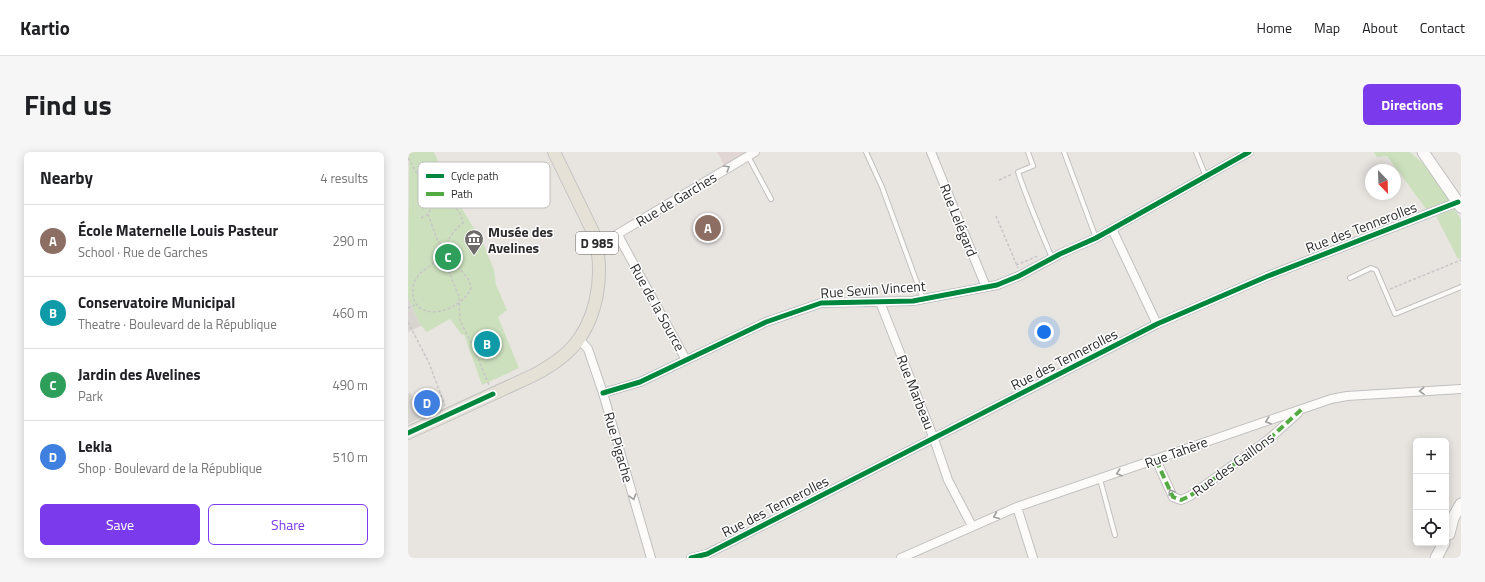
<!DOCTYPE html>
<html lang="en">
<head>
<meta charset="utf-8">
<style>
  :root { --surface:#fff; --page:#f6f6f6; --text:#202124; --muted:#757577; --line:#e0e0e0; --accent:#7c3aed }
  body { margin:0; font-family:"Titillium Web",sans-serif; background:var(--page); color:var(--text) }
  .controls { position:absolute; right:12px; bottom:12px; display:grid; overflow:hidden; border-radius:6px; box-shadow:0 2px 10px #0003 }
  .controls button { width:36px; height:36px; display:grid; place-items:center; padding:0; border:0; border-bottom:1px solid var(--line); background:var(--surface); color:var(--text); font:20px sans-serif }
  .compass { position:absolute; left:957px; top:12px; width:36px; height:36px; border-radius:50%; background:var(--surface); box-shadow:0 2px 10px #0003; rotate:157deg }
  .you { position:absolute; left:636px; top:180px; width:14px; height:14px; margin:-10px; border:3px solid #fff; border-radius:50%; background:#1a73e8; box-shadow:0 0 0 6px #1a73e833 }
  .badge { display:grid; place-items:center; width:26px; height:26px; border-radius:50%; background:var(--accent); color:#fff; font-size:13px; font-weight:700 }
  .pin { position:absolute; translate:-50% -50%; border:2px solid #fff; box-shadow:0 1px 4px #0006 }
  .list { margin:0; padding:0; list-style:none }
  h2 { display:flex; justify-content:space-between; align-items:center; height:52px; margin:0; padding:0 16px; font-size:17px }
  h2 small { font-size:13px; font-weight:400; color:var(--muted) }
  .list li { display:grid; grid-template-columns:26px 1fr auto; gap:12px; align-items:center; box-sizing:border-box; height:72px; padding:0 16px; border-top:1px solid var(--line) }
  .list b { display:block; font-size:15px; white-space:nowrap }
  .list p { margin:0; font-size:13px; white-space:nowrap; color:var(--muted) }
  .list em { font-size:13px; font-style:normal; color:var(--muted) }
  .actions { display:flex; gap:8px; padding:12px 16px }
  .actions a { flex:1; padding:9px 0; border:1px solid var(--accent); border-radius:6px; text-align:center; font-size:14px; color:var(--accent) }
  .actions .main { background:var(--accent); color:#fff }
  .icon { flex:none; width:22px; height:22px; fill:none; stroke:currentColor; stroke-width:2; stroke-linecap:round; stroke-linejoin:round }
  .map { position:relative; flex:none; width:1053px; height:406px; overflow:hidden; border-radius:6px }
  header { display:flex; align-items:center; gap:24px; box-sizing:border-box; height:56px; padding:0 20px; background:var(--surface); border-bottom:1px solid var(--line) }
  header strong { font-size:19px }
  nav { display:flex; gap:22px; margin-inline-start:auto; font-size:14px }
  .intro { display:flex; align-items:center; justify-content:space-between; box-sizing:border-box; height:96px; padding:0 24px }
  h1 { margin:0; font-size:28px }
  .button { padding:10px 18px; border-radius:6px; background:var(--accent); color:#fff; font-size:14px; font-weight:700 }
  main { display:flex; gap:24px; padding:0 24px }
  aside { flex:1; background:var(--surface); border-radius:6px; box-shadow:0 2px 10px #0003 }
  .map>svg:first-child { display:block }
  .medical { fill:#e1d6d4 }
  .green { fill:#cde0bd }
  .plaza { fill:#d8d5d1 }
  .lines { fill:none; stroke-linecap:round; stroke-linejoin:round }
  .lane-casing { stroke:#c1c0c0; stroke-width:6 }
  .street-casing { stroke:#c1c0c0; stroke-width:10 }
  .secondary-casing { stroke:#c1c0c0; stroke-width:13 }
  .primary-casing { stroke:#c5c3c2; stroke-width:14 }
  .path { stroke:#c6c6c6; stroke-width:1.5; stroke-dasharray:3 2; stroke-linecap:butt }
  .lane { stroke:#fcfbfa; stroke-width:4 }
  .street { stroke:#fcfbfa; stroke-width:8 }
  .secondary { stroke:#fcfbfa; stroke-width:11 }
  .primary { stroke:#e5e1d6; stroke-width:12 }
  .quiet { stroke:#54ab44; stroke-width:4; stroke-dasharray:8 4; stroke-linecap:butt }
  .cycleway-casing { stroke:#fff; stroke-width:8 }
  .cycleway { stroke:#00873e; stroke-width:5 }
  .oneway { stroke:#9e9d9d }
  .labels { text-anchor:middle; dominant-baseline:central; stroke-width:3; stroke-linejoin:round; paint-order:stroke }
  .shield { fill:#fff; stroke:#6b6b6b; stroke-width:1 }
  .shield-label { font-size:13px; font-weight:bold; fill:#2b2b2b }
  .street-label { font-size:14px; fill:#2b2b2b; stroke:#fff }
  .poi-label { font-size:14px; font-weight:bold; fill:#2b2b2b; stroke:#fff; text-anchor:start }
  .key { fill:#fff; stroke:#bfbfbf; stroke-width:1 }
  .key-label { font-size:11px; fill:#2b2b2b }
</style>
</head>
<body>
<header>
<strong>Kartio</strong>
<nav><a>Home</a><a>Map</a><a>About</a><a>Contact</a></nav>
</header>
<div class="intro"><h1>Find us</h1><a class="button">Directions</a></div>
<main>
<aside>
<h2>Nearby<small>4 results</small></h2>
<ul class="list">
<li><span class="badge" style="background:#8d6e63">A</span><div><b>École Maternelle Louis Pasteur</b><p>School · Rue de Garches</p></div><em>290 m</em></li>
<li><span class="badge" style="background:#0f9aa8">B</span><div><b>Conservatoire Municipal</b><p>Theatre · Boulevard de la République</p></div><em>460 m</em></li>
<li><span class="badge" style="background:#2e9e5b">C</span><div><b>Jardin des Avelines</b><p>Park</p></div><em>490 m</em></li>
<li><span class="badge" style="background:#3f7fe0">D</span><div><b>Lekla</b><p>Shop · Boulevard de la République</p></div><em>510 m</em></li>
</ul>
<div class="actions"><a class="main">Save</a><a>Share</a></div>
</aside>
<div class="map">
<svg width="1053" height="406" viewBox="0 0 1053 406">
  <rect width="100%" height="100%" fill="#e8e5e1"/>
  <path class="medical" d="M309,0H339L316,13Z"/>
  <path class="green" d="M1,0H26L42,37L75,91L86,118L88,133L99,158L90,165L111,216L74,233L56,182L54,183L42,167L19,180L13,174L0,146Z
    M966,0H1002L1021,17L1041,46L1040,49L1018,57L979,4L969,5Z
    M1046,57L1053,67V106L1050,107L1028,64Z"/>
  <path class="plaza" d="M0,146L13,174L0,180Z
    M2,240L14,265L0,272V242Z"/>
  <g class="lines">
    <defs>
      <path id="lane" d="M458,0L474,35L515,147
        M620,0L625,14L610,20C620,50 632,77 644,106
        M656,0L688,86
        M788,0L798,25
        M340,4L363,47
        M942,126L963,116L968,118L987,162L1053,135
        M692,327L707,383"/>
      <path id="street" d="M523,0L578,135
        M704,77L749,172
        M211,82L212,87L278,208
        M189,92L198,89L347,0
        M472,150L526,287L540,328L564,374
        M171,187L180,197L195,241L243,406
        M195,241L232,230L358,170L413,151L505,149L589,133L611,124L652,102L688,86L841,0
        M748,308L765,345L773,348L782,344L861,287L890,261
        M609,355L625,406
        M283,406L299,402L749,172L860,124L1050,50
        M493,406L609,355L923,247L939,244L1053,237"/>
      <path id="secondary" d="M1015,0L1053,55
        M1041,382L1045,366L1053,352
        M1028,406L1036,391"/>
      <path id="primary" d="M0,281L126,223C143,214 160,203 171,187C192,157 196,113 185,80L146,0"/>
    </defs>
    <use href="#lane" class="lane-casing"/>
    <use href="#street" class="street-casing"/>
    <use href="#secondary" class="secondary-casing"/>
    <use href="#primary" class="primary-casing"/>
    <path class="path" d="M0,6L26,50L36,45L41,46L53,63L55,71C45,79 40,86 37,99
      M591,28L604,22
      M20,62L29,87L37,98
      M588,64L610,116
      M13,66L20,62L26,50
      M37,99L61,128L63,136C50,164 0,172 5,134C11,114 31,113 37,99Z
      M35,104L51,145L52,169L64,192L81,233
      M608,113L630,104
      M982,137L1053,108
      M0,156L7,153
      M0,170L21,211L37,254"/>
    <use href="#lane" class="lane"/>
    <use href="#street" class="street"/>
    <use href="#secondary" class="secondary"/>
    <use href="#primary" class="primary"/>
    <path class="quiet" d="M748,308L765,345L773,348L782,344L861,287L894,257"/>
    <defs>
      <path id="cycleway" d="M195,241L232,230L358,170L413,151L505,149L589,133L611,124L652,102L688,86L841,0
        M0,281L85,242
        M283,406L299,402L749,172L860,124L1050,50"/>
    </defs>
    <use href="#cycleway" class="cycleway-casing"/>
    <use href="#cycleway" class="cycleway"/>
  </g>
  <defs><path id="oneway-chevron" d="M-2-3.5L2.5 0L-2 3.5" fill="none" stroke-width="1.6" stroke-linecap="round" stroke-linejoin="round"/></defs>
  <g class="oneway">
    <use href="#oneway-chevron" transform="translate(319 16) rotate(-31)"/>
    <use href="#oneway-chevron" transform="translate(1014 239) rotate(177)"/>
    <use href="#oneway-chevron" transform="translate(860 269) rotate(161)"/>
    <use href="#oneway-chevron" transform="translate(711 321) rotate(161)"/>
    <use href="#oneway-chevron" transform="translate(763 340) rotate(-121)"/>
    <use href="#oneway-chevron" transform="translate(225 345) rotate(74)"/>
    <use href="#oneway-chevron" transform="translate(588 364) rotate(157)"/>
  </g>
  <defs>
    <symbol id="museum-pin" viewBox="-11 -11 22 30"><path d="M0 17L-7.5 6A9.5 9.5 0 1 1 7.5 6Z" fill="#6d6c6b" stroke="#fff"/><path d="M0-6L6-3V-2H-6V-3ZM-5-1h2V3h-2ZM-1-1h2V3h-2ZM3-1h2V3H3ZM-6 4H6V6H-6Z" fill="#fff"/></symbol>
  </defs>
  <g fill-rule="evenodd">
    <use href="#museum-pin" x="55" y="76" width="22" height="30"/>
  </g>
  <g class="labels">
    <rect class="shield" x="168" y="80" width="42" height="22" rx="3"/>
    <g class="shield-label">
      <text x="189" y="91">D 985</text>
    </g>
    <g class="street-label">
      <text transform="translate(268 47) rotate(-31)">Rue de Garches</text>
      <text transform="translate(551 68) rotate(68)">Rue Lelégard</text>
      <text transform="translate(953 75) rotate(-21)">Rue des Tennerolles</text>
      <text transform="translate(465 137) rotate(-4)">Rue Sevin Vincent</text>
      <text transform="translate(250 155) rotate(61)">Rue de la Source</text>
      <text transform="translate(656 207) rotate(-27)">Rue des Tennerolles</text>
      <text transform="translate(508 240) rotate(68)">Rue Marbeau</text>
      <text transform="translate(211 295) rotate(74)">Rue Pigache</text>
      <text transform="translate(768 300) rotate(-20)">Rue Tahère</text>
      <text transform="translate(825 312) rotate(-36)">Rue des Gaillons</text>
      <text transform="translate(367 354) rotate(-27)">Rue des Tennerolles</text>
    </g>
    <g class="poi-label">
      <text x="80" y="79">Musée des<tspan x="80" dy="16">Avelines</tspan></text>
    </g>
  </g>
  <rect x="10" y="10" width="132" height="46" rx="6" class="key"/>
  <rect x="18" y="22" width="18" height="4" fill="#00873e"/>
  <rect x="18" y="40" width="18" height="4" fill="#54ab44"/>
  <g class="key-label">
    <text x="43" y="28">Cycle path</text>
    <text x="43" y="46">Path</text>
  </g>
</svg>
<div class="controls">
<button>+</button>
<button>−</button>
<button><svg class="icon" aria-label="locate" viewBox="0 0 24 24"><circle cx="12" cy="12" r="6"/><path d="M12 2v4M12 18v4M2 12h4M18 12h4"/></svg></button>
</div>
<svg class="compass" viewBox="-18 -18 36 36"><path d="M0-13l5 13h-10z" fill="#e53935"/><path d="M0 13l5-13h-10z" fill="#757577"/></svg>
<div class="you"></div>
<div class="pin badge" style="left:300px;top:76px;background:#8d6e63">A</div>
<div class="pin badge" style="left:79px;top:192px;background:#0f9aa8">B</div>
<div class="pin badge" style="left:40px;top:105px;background:#2e9e5b">C</div>
<div class="pin badge" style="left:19px;top:251px;background:#3f7fe0">D</div>
</div>
</main>
</body>
</html>
